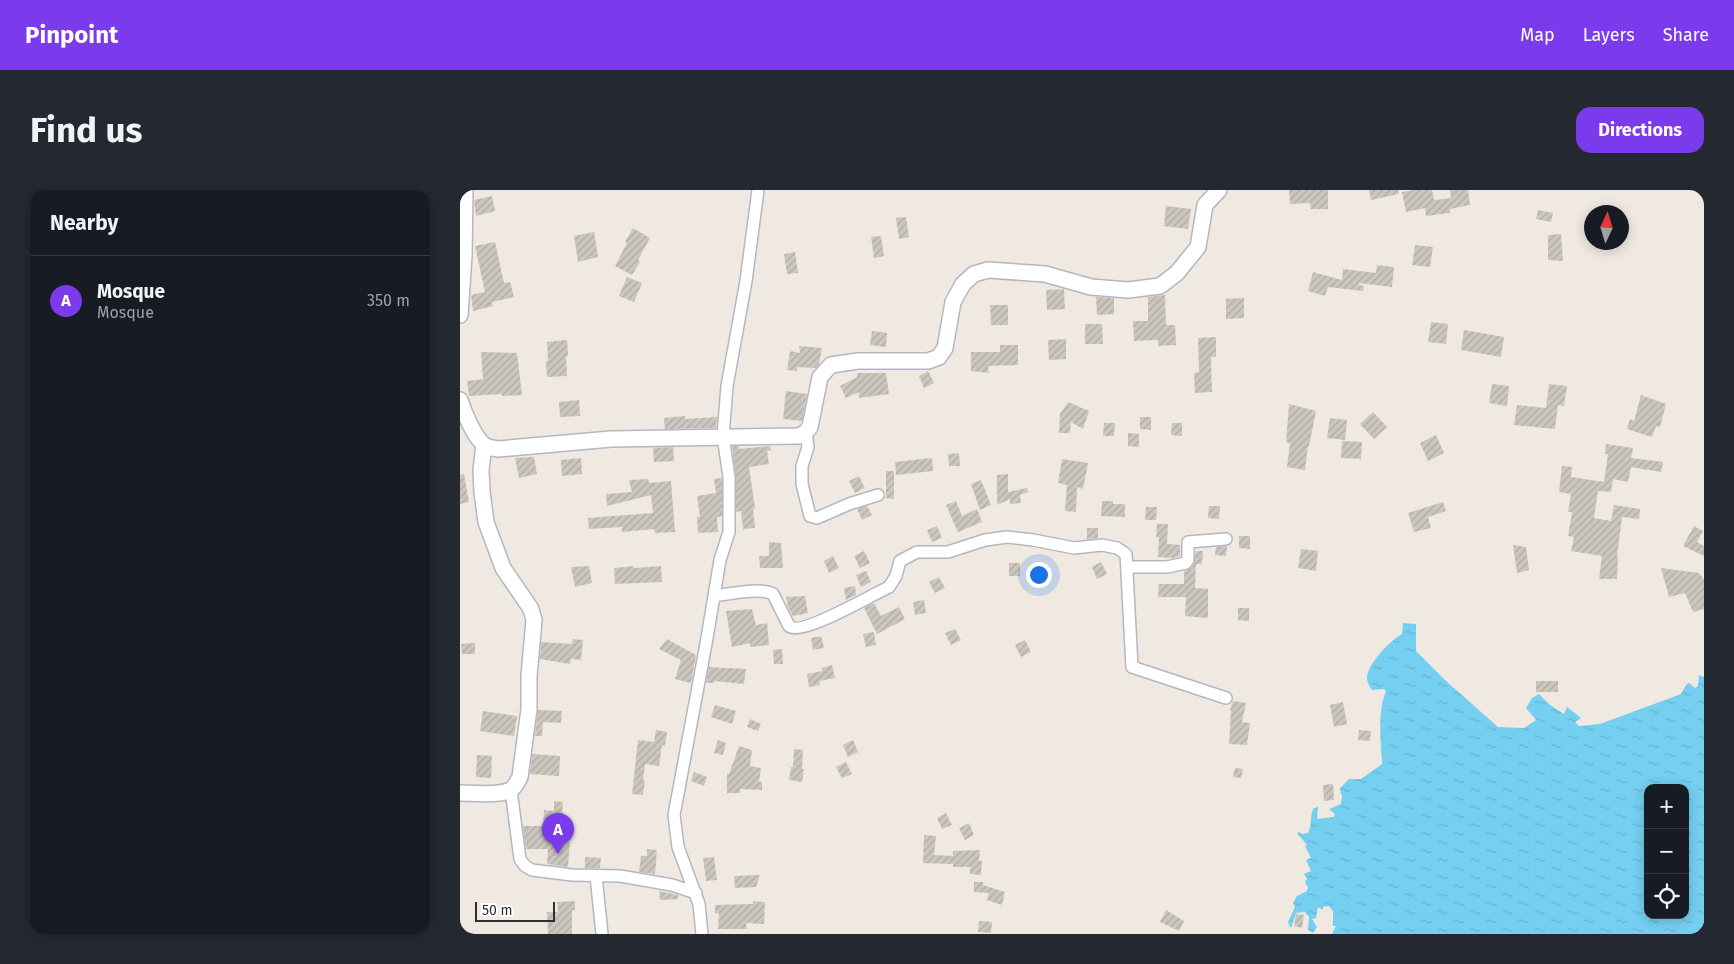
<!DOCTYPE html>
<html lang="en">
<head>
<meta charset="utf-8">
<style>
  :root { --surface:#171b24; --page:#242831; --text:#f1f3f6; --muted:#9ea1a6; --line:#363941; --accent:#7c3aed }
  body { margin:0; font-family:"Fira Sans",sans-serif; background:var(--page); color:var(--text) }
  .controls { position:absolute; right:15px; bottom:15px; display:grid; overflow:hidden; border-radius:10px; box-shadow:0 2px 12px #0003 }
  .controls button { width:45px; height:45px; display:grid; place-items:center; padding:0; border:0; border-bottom:1px solid var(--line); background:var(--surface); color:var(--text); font:25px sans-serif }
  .compass { position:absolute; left:1124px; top:15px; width:45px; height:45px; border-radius:50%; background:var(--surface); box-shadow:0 2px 12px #0003; rotate:4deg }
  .scale { position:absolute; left:15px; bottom:12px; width:80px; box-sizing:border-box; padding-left:5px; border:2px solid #2e2e2e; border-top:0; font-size:14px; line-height:18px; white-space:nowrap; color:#2e2e2e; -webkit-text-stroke:4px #fff; paint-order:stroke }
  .you { position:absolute; left:578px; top:384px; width:18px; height:18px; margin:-12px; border:4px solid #fff; border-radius:50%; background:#1a73e8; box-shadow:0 0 0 8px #1a73e833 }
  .badge { display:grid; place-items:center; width:32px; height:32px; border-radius:50%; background:var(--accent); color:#fff; font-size:16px; font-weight:700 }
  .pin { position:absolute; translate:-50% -41px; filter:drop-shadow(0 1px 2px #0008) }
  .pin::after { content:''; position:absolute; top:26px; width:18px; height:15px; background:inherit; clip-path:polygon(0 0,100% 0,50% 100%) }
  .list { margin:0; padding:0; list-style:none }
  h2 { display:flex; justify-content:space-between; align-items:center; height:65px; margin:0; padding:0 20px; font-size:21px }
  h2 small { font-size:16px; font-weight:400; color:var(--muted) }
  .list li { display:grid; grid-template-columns:32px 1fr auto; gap:15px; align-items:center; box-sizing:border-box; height:90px; padding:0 20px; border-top:1px solid var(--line) }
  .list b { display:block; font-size:19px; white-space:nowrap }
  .list p { margin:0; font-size:16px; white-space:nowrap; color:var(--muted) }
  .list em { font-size:16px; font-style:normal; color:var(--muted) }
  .icon { flex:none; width:28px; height:28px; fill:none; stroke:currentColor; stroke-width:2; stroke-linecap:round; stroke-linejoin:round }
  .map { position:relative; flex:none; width:1244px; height:744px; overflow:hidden; border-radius:15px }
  header { display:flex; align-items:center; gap:30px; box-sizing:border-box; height:70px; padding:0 25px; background:var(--accent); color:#fff }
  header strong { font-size:24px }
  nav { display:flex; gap:28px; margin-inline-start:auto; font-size:18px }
  .intro { display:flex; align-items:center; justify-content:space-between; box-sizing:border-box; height:120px; padding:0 30px }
  h1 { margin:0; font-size:35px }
  .button { padding:12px 22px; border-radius:15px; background:var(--accent); color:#fff; font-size:18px; font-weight:700 }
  main { display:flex; gap:30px; padding:0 30px }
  aside { flex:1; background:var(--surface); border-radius:15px; box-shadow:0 2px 12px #0003 }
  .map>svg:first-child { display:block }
  .water { fill:url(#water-ripples); fill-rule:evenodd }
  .building { fill:url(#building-hatch) }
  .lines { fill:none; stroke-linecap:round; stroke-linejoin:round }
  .street-casing { stroke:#b4b7c1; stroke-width:14 }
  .secondary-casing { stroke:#b4b7c1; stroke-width:18 }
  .street { stroke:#fff; stroke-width:11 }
  .secondary { stroke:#fff; stroke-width:15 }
</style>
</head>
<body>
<header>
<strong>Pinpoint</strong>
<nav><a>Map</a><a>Layers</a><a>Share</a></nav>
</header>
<div class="intro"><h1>Find us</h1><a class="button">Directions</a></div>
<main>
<aside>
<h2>Nearby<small></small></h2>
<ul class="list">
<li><span class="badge">A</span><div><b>Mosque</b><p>Mosque</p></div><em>350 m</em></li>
</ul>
</aside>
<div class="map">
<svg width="1244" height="744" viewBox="0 0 1244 744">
  <defs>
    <pattern id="water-ripples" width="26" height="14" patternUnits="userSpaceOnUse" patternTransform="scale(1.25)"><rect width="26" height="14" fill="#75cff0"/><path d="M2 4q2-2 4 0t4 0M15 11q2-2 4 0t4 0" fill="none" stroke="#66b2ce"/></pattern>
    <pattern id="building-hatch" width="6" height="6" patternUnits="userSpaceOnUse" patternTransform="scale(1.25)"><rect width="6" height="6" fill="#cbc7bf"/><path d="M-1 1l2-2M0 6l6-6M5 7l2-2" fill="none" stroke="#afaba4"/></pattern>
  </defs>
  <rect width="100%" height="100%" fill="#efe9e1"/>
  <path class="water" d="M943,433L956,434V461L986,491L1038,537L1064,538L1076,530L1066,518L1072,508L1079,504L1090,515L1104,524L1107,517L1121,528L1115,532L1119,536L1140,534L1221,504L1226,495L1229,493L1235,498L1238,496L1239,485L1244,487V744H872L876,736H873V721L869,716L863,717V720L858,717L856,728L852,729L857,737L853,743L848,740L849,727L845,722L836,723L831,738L830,737L828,732L835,717L833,713L837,706L847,701L848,697L845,692L847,689L844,684L851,681L846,670L851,668L845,656L847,655L837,643L839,642L842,644L848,643C852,635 850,627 853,619L858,617L857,629L874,627L875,624L869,619L881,614L882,606L881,604L880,598L889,589H901L922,574C921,550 917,523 926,501L924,499L912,500C910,497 907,492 907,489C906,475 931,450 942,444ZM1188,598H1225V725H1188Z"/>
  <path class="building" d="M829,0H868V19H851L850,13L830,14Z
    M909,0H938L939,4L911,10Z
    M954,0H972L974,10L991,8L990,0H1008L1010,15L990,19V23L966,26L965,18L946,22L942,2Z
    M32,6L35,21L16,26L14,10Z
    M706,16L731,19L728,39L704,36Z
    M1078,20L1093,23L1091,32L1076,29Z
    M446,27L449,47L439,49L436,28Z
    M173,38L190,48L178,70L180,72L172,85L155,76L167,53L165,52Z
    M134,42L138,67L118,72L114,46Z
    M1101,44L1103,71L1088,70V45Z
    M421,46L424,66L414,68L411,47Z
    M35,52L44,93L50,92L54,107L32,112L33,116L13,121L11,105L25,102L15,56Z
    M955,55L973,57L970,77L952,75Z
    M335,62L338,83L327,84L324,64Z
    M917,75L934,77L932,97L899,93V95L904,96L903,101L868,97L865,106L848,101L853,82L882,90L883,79L916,83Z
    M167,87L182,93L174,112L159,106Z
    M604,99L605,119L587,120L586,100Z
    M705,105L706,135H715L716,155L698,156V150L674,151L673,131H688V107Z
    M636,107L654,108V124L637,125Z
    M784,108V128L766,129V109Z
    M530,115H548V135H531Z
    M971,132L988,134L986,154L968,152Z
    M625,134H642L643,154H625Z
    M1004,140L1044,147L1041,167L1001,160Z
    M412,141L427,143L426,157L410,155Z
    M756,147V167H751L752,202L735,203L734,183L739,182L738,148Z
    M606,149V169L589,170L588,150Z
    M107,150L108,166H106L107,186L87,187L86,171H88L87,152Z
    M540,155H558V175L528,176L529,183L511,181V162H540Z
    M339,156L362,158L359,174L356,178L337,177V181L327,180L330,161L340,163Z
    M21,162L57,163L62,205L42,206V204L9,206L7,191L23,189Z
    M468,181L474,193L464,198L459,186Z
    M397,183H426L429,204L399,208V202L386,208L380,196L397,187Z
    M1032,194L1049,196L1047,216L1029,213Z
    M1089,194L1107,196L1104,216L1098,215L1095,239L1054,235L1057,215L1086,218Z
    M326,201L347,204L342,231L323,229Z
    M1181,205L1206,214L1200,237L1196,236L1192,247L1167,239L1170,229L1174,231Z
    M119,210L120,226L100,227L99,212Z
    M608,212L629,221L623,239L611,232L610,243H599L600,224Z
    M829,214L856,221L849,256H848L845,280L827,277L830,253L826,252Z
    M913,222L927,237L914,249L900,234Z
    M225,226V229L257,227L256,238L205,239L204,228Z
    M680,227H691V240L680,239Z
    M870,228L887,230L885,250L867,248Z
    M644,233H655L654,246H643Z
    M712,233H722V246L711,245Z
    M668,243L679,244V257L668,256Z
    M976,245L984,263L968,271L960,253Z
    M882,251L902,252L901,269L881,268Z
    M1146,254L1173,258L1171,268L1203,272L1201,282L1171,277L1168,292L1153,289L1151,302L1138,301L1134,328L1151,331L1154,315L1180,319L1179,329L1162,327L1157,367H1158L1157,389H1139L1142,366L1111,361L1114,347L1108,346L1112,322H1108L1111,304L1099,302L1102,276L1112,277L1111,287L1144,292L1148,264H1145Z
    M272,256H279V259L310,256L311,260L307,261L309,274L289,277L295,318L293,319L295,338L283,339L281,321L276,322V287Z
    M213,257L214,271L194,272L193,258Z
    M499,263L500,276H489L488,264Z
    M74,267L77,284L59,288L55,268Z
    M121,268L122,284L102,286L101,270Z
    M472,268L473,281L436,285L435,272Z
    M602,269L628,273L623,299L617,297L616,322L605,321L607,295L598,293Z
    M426,281H434V309L426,308Z
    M4,284L9,312L0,314V285Z
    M548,284V302L567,298L568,302L560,305L561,313L550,314V309L537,315V285Z
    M399,286L405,298L395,303L389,291Z
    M262,288V326L257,327L258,342L238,343L237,327H240L237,306L256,303L254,289Z
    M188,289L189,293L211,291L215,342L195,343L194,339L162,342V337L129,339L128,328L193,323L191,305L147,316L146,304L172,302L169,290Z
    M521,290L531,315L520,320L511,294Z
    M496,311L502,326L517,319L522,332L498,342L486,315Z
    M642,311H653V314H665V327L641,326Z
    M983,312L986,321L968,327L971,338L954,342L948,323Z
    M407,316L412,325L402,330L397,319Z
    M749,316H760L759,329L748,328Z
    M686,317H697L696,330H685Z
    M697,334H708L707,354L720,355V366L713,368L698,367L699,347H696Z
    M477,336L482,348L472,352L467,340Z
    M1234,336L1243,341L1237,352L1244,356V366L1223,356Z
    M627,338H638V348L627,349Z
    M779,346H790V359L779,358Z
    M309,352L321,353L323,378H300L299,366H309Z
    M1053,355L1066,357L1069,380L1057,383Z
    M767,356L766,366L755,365L756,357Z
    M841,359L858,361L856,381L838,378Z
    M404,361L410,373L400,378L394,366Z
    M736,361H743L742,374H736L735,398L748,399V428L725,426L726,407H698L699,394H724V381L732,378L734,374Z
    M373,366L379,378L369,383L364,371Z
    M641,372L647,384L637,389L632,377Z
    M549,373H560V386H549Z
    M129,376L132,393L115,397L111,377Z
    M174,376V378L201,376L202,392L155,394L154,378Z
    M1201,378L1239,383L1244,390V419L1233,422L1225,403L1209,407Z
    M406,381L411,392L401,397L396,385Z
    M479,387L485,398L475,403L469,392Z
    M395,396L396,405L386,410L384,398Z
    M345,406L348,423L333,426L328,417L326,407Z
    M464,410L466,423L455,425L453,412Z
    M414,413L421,426L439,417L445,429L417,444L404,418Z
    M778,418H789V431L778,430Z
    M292,419L296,435L307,433L309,455L290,457V453L272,457L266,421Z
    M495,439L501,450L491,455L485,443Z
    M414,442L416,455L406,457L403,444Z
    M361,446L364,458L353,460L351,448Z
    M113,449L123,450L121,470L111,469L110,474L80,469L81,452L112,454Z
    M207,449L236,465L231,493L215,489L221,470L199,459Z
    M565,450L571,462L561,467L555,455Z
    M15,453V464H2L1,454Z
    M322,459L323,474H314L313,460Z
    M372,475L375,488L359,491L360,495L349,497L347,484L362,481V478Z
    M249,477L286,479L284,494L254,491V493H246Z
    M1076,491H1098V502H1076Z
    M773,511L786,513L782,532L790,533L787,555L769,554L771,521L770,520Z
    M883,512L887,534L874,537L870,515Z
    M255,515L276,521L272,534L251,527Z
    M78,520L102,521L101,533L83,532L82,546H75Z
    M23,521L57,526L54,546L20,541Z
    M290,529L301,534L298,541L287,537Z
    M196,540L207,542L205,556L202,555L199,576L185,574L183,590L185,591L183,605L172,604L178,550L194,552Z
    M899,540L911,541L910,551L898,550Z
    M258,550L266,553L263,565L254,563Z
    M393,550L398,562L388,567L383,555Z
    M279,556L292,560L290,576L301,578L299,592H302V600L280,599V603H267V583L269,584Z
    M334,559L343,560L342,579H344L342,592L329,590L331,577H333Z
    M72,564L100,566L99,586L70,584Z
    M17,565L32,566L31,588L16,587Z
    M386,572L392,584L382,588L376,577Z
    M775,578L783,579L781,588L773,587Z
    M234,582L247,587L244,596L231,591Z
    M873,594L874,610L864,611L863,595Z
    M94,611L103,612L102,628H103L99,651L110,652L108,677L87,674L88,659H66L63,636H83L84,620L94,621Z
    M486,623L492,635L482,639L477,628Z
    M509,633L514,645L505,650L499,638Z
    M464,645L476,646L474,665L493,666V661L520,660L519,671H522L521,685L510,684V677H493V674L463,673Z
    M187,659L197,660L195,684L179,682L181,666H187Z
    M125,667L141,668L140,678H125Z
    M254,667L257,690L246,691L243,668Z
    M300,685L296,697L275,698L274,686Z
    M514,692H523V695L545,702L542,715L527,710L529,703L514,702Z
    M199,701L218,705V709L200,710Z
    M115,711V720H112V744H88L87,722H98L97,712Z
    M293,711L305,712L304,734L286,733L287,739H258L259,723L255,724V715L293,714Z
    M706,720L724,731L719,741L700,732Z
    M836,724L844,725L842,738L834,736Z
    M519,731L532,732L531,743L518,742Z"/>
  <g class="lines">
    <defs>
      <path id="street" d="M346,242L348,257L342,276V294L350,326L357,328L389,314L418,305
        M667,377H707L726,373L728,370V352L766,349
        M254,406C269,404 302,397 313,404L329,436C341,447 413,404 429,397L436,386L440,371L457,362H488L525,350L547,347L573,350L614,358L642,355L657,358L666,364L672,477L766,508
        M51,600L60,669L65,676L72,680L112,685L160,686L212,695L236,703
        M136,686L142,744
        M242,744L239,714L218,657L214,625L246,454L260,370L269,342V287L263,246L267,196L286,91L298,0"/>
      <path id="secondary" d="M0,125L4,66L5,0
        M0,210C4,222 15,250 26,256C29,258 34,258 38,259L151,249L339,246L346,242L350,237L360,187L371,175L398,171H468L479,167L485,158L493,112L503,94L514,84L528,80L585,84L631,97L668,100L700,96L717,83L738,57L745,15L759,0
        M0,603C13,603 39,606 50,600C55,598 57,592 60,587L69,519V486L74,430L71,419L43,378L26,332L22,302L21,280L24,255"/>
    </defs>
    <use href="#street" class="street-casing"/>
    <use href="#secondary" class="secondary-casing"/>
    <use href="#street" class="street"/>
    <use href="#secondary" class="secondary"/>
  </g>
</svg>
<div class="controls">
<button>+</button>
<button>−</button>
<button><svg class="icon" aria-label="locate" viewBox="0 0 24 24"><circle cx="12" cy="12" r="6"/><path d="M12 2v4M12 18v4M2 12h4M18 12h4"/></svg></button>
</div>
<svg class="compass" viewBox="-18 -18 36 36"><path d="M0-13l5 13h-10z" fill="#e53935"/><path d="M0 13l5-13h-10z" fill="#9ea1a6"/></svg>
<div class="scale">50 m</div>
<div class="you"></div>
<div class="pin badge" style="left:98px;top:664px">A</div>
</div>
</main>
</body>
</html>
